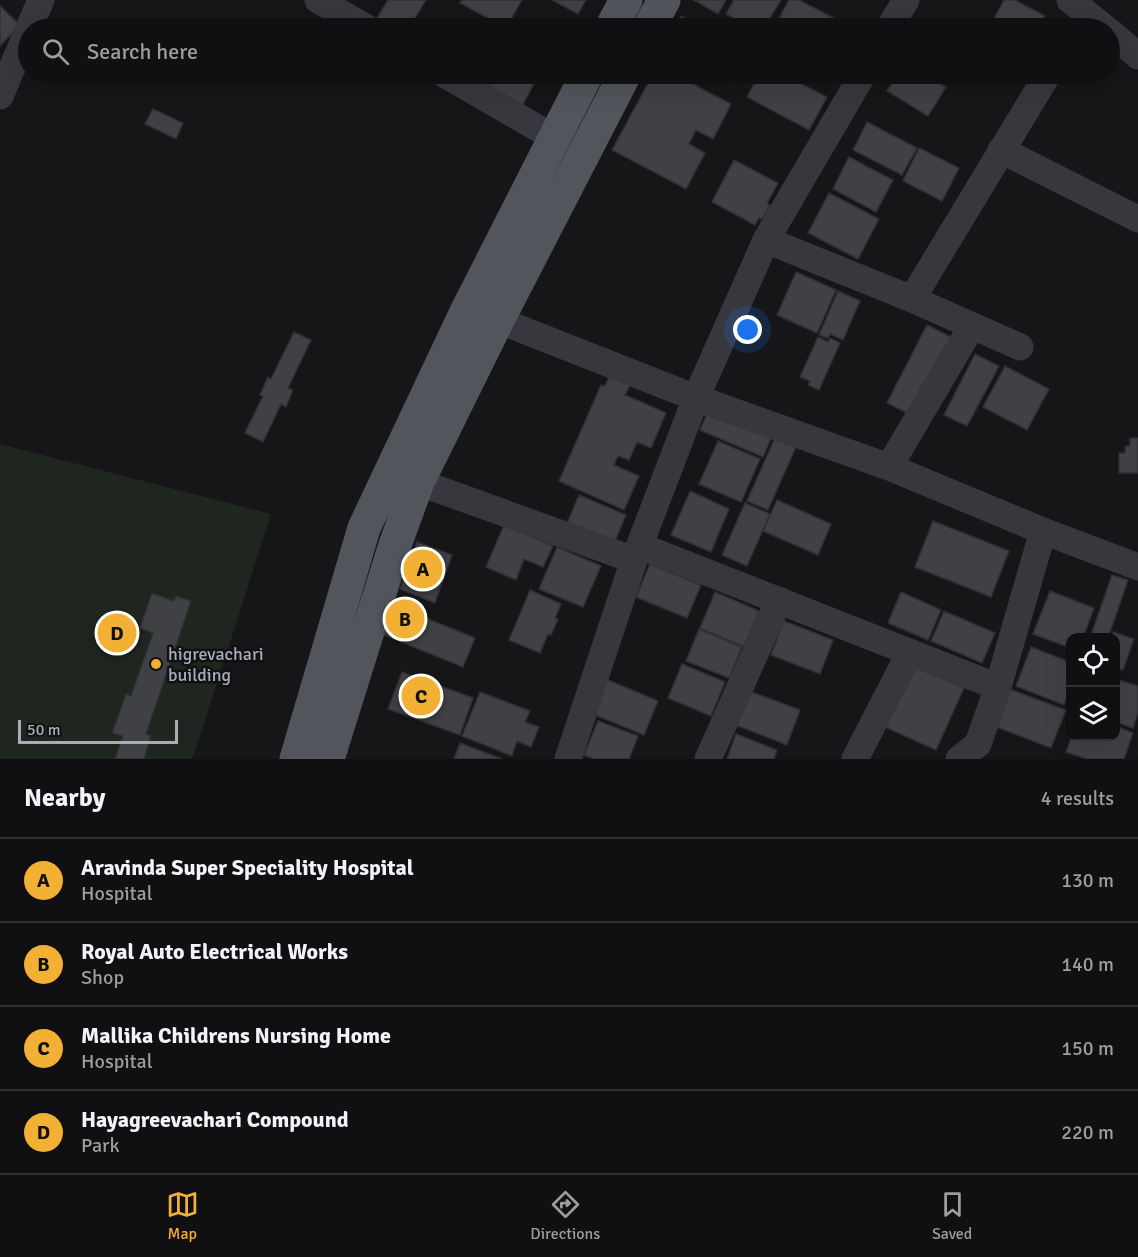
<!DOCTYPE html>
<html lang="en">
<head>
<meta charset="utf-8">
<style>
  :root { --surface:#101012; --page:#1e1e20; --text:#f1f3f6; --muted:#9c9d9f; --line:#303032; --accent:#f2b134 }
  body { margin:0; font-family:Signika,sans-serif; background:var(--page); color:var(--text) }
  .controls { position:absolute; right:18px; bottom:18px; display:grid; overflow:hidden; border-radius:12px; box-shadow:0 6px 24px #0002 }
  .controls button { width:54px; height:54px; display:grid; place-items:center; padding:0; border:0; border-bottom:2px solid var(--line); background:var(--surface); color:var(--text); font:30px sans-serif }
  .scale { position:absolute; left:18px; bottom:15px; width:160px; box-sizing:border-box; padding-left:6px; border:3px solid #a8adb8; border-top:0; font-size:16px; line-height:21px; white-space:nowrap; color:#a8adb8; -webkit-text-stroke:4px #111113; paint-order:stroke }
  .you { position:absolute; left:748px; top:330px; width:21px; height:21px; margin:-15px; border:4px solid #fff; border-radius:50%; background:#1a73e8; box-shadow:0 0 0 9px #1a73e833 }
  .badge { display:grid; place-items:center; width:39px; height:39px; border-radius:50%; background:var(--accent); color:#111; font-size:20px; font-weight:700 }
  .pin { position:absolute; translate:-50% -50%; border:3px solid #fff; box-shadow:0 2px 6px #0006 }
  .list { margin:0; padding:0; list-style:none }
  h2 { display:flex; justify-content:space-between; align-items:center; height:78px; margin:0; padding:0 24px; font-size:26px }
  h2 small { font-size:20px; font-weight:400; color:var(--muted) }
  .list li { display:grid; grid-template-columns:39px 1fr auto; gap:18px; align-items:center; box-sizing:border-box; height:84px; padding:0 24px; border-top:2px solid var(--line) }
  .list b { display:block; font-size:22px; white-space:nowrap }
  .list p { margin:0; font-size:20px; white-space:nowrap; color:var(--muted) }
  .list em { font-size:20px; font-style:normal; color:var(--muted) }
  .icon { flex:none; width:33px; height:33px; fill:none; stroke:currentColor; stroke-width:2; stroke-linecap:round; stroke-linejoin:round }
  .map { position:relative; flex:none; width:1138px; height:759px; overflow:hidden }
  .search { position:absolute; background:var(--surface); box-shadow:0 6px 24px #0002; left:18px; right:18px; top:18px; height:66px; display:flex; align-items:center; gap:15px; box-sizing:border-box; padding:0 21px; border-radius:33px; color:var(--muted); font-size:22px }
  .sheet { height:414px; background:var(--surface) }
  nav { display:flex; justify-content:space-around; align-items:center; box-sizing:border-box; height:84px; border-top:2px solid var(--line); background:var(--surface); font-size:16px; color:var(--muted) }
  nav a { display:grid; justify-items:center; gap:3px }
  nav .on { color:var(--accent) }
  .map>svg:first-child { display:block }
  .green { fill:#1e261f }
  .building { fill:#404145; stroke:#303034; stroke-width:1.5 }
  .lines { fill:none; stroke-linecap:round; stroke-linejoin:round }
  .minor { stroke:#37383d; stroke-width:27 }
  .major { stroke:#53555c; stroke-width:33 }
  .poi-dot { fill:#f2b134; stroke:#111113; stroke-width:2 }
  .labels { text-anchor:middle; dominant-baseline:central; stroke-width:5; stroke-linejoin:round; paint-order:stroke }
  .poi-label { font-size:18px; fill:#a8adb8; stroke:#111113; text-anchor:start }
</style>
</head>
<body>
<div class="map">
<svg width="1138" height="759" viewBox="0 0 1138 759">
  <rect width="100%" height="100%" fill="#161618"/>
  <path class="green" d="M0,444L271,514L195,752L191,759H0Z"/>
  <path class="building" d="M388,0H426L409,28H396L377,18Z
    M462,0H522L506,28L460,3Z
    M552,0H586L578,14Z
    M694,0H726L718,14Z
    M734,0H781L764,28H752L726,14Z
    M789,0H799L853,28H789L777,22Z
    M1004,0H1015L1045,16L1038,28H989Z
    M0,6L20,25L0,46Z
    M681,16L705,28H674Z
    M489,74H539L520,110L480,89Z
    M653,74H674L731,104L713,139L696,130L689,144L705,153L686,189L612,150Z
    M715,74H740L734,84Z
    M759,74H782L827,97L809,130L747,97Z
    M811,74H832L828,82Z
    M898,74H923L946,87L928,116L887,91Z
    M153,109L183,123L176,139L145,124Z
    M867,122L917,148L902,175L853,150Z
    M919,148L959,168L942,201L903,181Z
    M849,157L893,180L876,212L833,189Z
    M734,160L778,183L767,203L770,205L762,219L759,218L755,225L712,202Z
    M829,193L879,219L858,259L808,233Z
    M796,272L836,290L817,333L777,315Z
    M838,291L860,301L843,340L830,334L828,338L819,335Z
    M927,325L953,338L913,416L887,403Z
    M294,332L311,340L288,388L293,390L286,407L281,404L263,442L245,433L263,396L260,395L268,377L271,379Z
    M818,337L828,342L830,338L840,343L819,390L808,385L810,381L800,377Z
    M975,354L999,366L967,426L944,415Z
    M1005,366L1049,389L1027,430L983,407Z
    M610,374L631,383L625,395L666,413L651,448L637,442L629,460L618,456L614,465L639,476L624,510L559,481L601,385L605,386Z
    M709,409L772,436L763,457L700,430Z
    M778,431L799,440L768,510L747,501Z
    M1130,438H1138V473H1119V453H1125V446H1130Z
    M718,441L760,459L741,502L699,484Z
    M690,491L729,509L711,552L671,535Z
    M579,495L626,515L612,548L565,528Z
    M777,500L831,524L818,555L763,531Z
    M745,503L770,514L747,566L722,555Z
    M933,521L1009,551L991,597L915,567Z
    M504,525L553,546L543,567L524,559L516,580L486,567Z
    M417,542L452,555L435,603L400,589Z
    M557,547L601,566L583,607L539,589Z
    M650,564L701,585L687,618L636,597Z
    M1112,575L1128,580L1108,638H1090Z
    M530,590L561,604L555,618L558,619L551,635L548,634L540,653L509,640Z
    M1050,591L1094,608L1083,638H1070V648L1033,634Z
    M715,592L759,611L744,647L700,628Z
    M901,592L941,610L928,640L888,623Z
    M152,593L174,601L176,596L191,601L146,734L151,736L144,759H115L123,736L112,733L126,694L131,696L153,633L140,628Z
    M391,604L475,638L463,667L379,633Z
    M944,611L995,633L982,663L931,641Z
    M784,621L833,640L820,674L771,655Z
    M699,629L742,647L729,678L686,661Z
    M1113,632L1134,639L1123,670L1116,668V638H1112Z
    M1031,647L1070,662V690L1064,705L1016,686Z
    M682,664L725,682L711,716L668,698Z
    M913,665L964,688L936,750L885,727Z
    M402,672L473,698L460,735L388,709Z
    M1116,679L1138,686V713L1133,728L1116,722Z
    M608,680L658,701L644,735L593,714Z
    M1009,689L1066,710L1051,748L994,726Z
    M749,691L800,710L787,745L736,725Z
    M480,692L530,711L525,722L539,727L531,747L517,741L512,756L462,736Z
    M598,721L638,736L629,759H594L584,755Z
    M1116,726L1133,733L1124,759H1087L1066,752L1072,736H1116Z
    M736,734L777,750L774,759H727Z
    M460,743L502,759H454Z"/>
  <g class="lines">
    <path class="minor" d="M318,0L367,28
      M1070,0L1105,28
      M889,28L906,0
      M1110,32L1138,56
      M444,74L553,137
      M0,96L41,0
      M1001,150L1138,219
      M766,240L912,299L1048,74
      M912,299L1020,347
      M477,317L498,320L696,398L889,467L1043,531L1138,567
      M889,467L972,326
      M418,482L634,560
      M640,546L998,687
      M568,759L634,560L696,398L766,240L863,74
      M708,759L779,600
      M855,759L910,652
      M959,759L978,744L998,687L1043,531"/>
    <path class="major" d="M611,28L626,0
      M649,28L664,0
      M296,759L364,528L465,314L587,74
      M328,759L395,545L418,482L498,320L625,74"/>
  </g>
  <circle class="poi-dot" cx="156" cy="664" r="6"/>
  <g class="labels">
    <g class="poi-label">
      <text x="168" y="654">higrevachari<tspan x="168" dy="21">building</tspan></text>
    </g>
  </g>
</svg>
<div class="controls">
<button><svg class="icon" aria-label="locate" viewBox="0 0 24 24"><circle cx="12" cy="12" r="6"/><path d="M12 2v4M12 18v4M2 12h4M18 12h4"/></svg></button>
<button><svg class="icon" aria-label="layers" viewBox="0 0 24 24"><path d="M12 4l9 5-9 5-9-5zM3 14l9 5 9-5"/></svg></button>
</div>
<div class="scale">50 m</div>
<div class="you"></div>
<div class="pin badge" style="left:423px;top:569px">A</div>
<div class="pin badge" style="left:405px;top:619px">B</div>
<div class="pin badge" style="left:421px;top:696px">C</div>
<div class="pin badge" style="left:117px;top:633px">D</div>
<div class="search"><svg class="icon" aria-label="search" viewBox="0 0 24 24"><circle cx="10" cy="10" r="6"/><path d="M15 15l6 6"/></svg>Search here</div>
</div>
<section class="sheet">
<h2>Nearby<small>4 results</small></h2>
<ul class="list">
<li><span class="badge">A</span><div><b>Aravinda Super Speciality Hospital</b><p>Hospital</p></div><em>130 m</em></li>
<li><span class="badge">B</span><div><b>Royal Auto Electrical Works</b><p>Shop</p></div><em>140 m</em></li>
<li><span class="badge">C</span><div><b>Mallika Childrens Nursing Home</b><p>Hospital</p></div><em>150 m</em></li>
<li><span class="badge">D</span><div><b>Hayagreevachari Compound</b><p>Park</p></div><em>220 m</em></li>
</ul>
</section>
<nav>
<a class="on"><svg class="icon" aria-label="map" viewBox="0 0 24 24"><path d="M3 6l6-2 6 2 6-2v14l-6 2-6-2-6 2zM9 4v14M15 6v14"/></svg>Map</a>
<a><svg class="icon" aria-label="directions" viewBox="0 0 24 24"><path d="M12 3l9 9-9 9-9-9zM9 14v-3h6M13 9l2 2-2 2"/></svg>Directions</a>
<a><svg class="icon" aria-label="saved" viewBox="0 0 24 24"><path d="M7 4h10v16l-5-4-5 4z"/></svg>Saved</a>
</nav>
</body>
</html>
